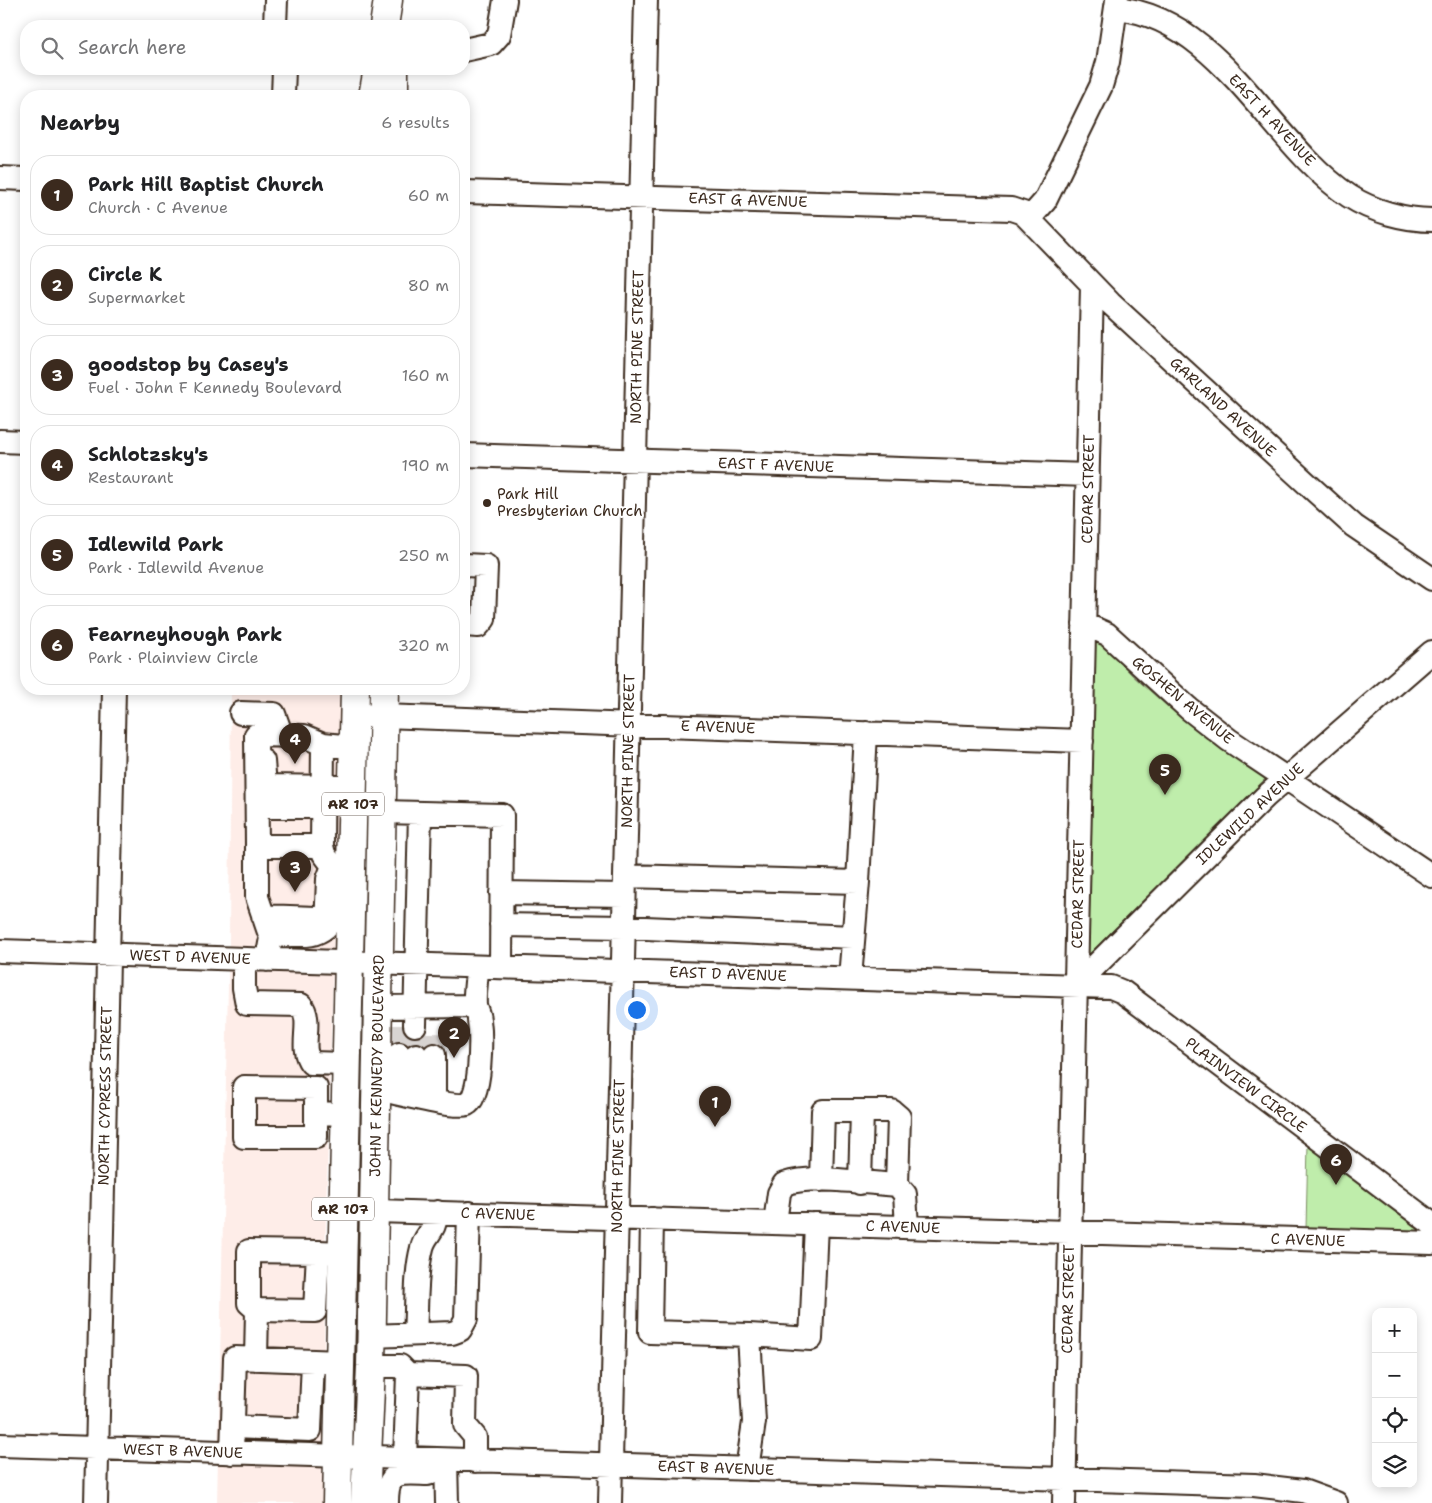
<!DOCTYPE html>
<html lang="en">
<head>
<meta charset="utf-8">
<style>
  :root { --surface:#fff; --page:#f6f6f6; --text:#202124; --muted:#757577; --line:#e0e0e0; --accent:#3b2a1e }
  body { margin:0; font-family:"Shantell Sans",sans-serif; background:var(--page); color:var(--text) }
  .controls { position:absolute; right:15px; bottom:15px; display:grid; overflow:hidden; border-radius:10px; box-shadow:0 2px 12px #0003 }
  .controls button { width:45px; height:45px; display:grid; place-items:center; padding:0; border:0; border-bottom:1px solid var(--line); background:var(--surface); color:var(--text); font:25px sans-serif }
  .you { position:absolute; left:636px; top:1009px; width:18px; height:18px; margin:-12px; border:4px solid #fff; border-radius:50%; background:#1a73e8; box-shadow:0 0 0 8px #1a73e833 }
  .badge { display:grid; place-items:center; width:32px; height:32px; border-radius:50%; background:var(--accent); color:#fff; font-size:16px; font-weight:700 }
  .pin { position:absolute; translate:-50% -41px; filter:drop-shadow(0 1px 2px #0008) }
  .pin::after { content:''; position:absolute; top:26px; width:18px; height:15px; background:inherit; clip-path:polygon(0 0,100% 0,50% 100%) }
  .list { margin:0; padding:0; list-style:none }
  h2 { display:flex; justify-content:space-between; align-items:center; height:65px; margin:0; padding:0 20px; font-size:21px }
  h2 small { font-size:16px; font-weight:400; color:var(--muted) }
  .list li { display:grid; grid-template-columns:32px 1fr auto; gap:15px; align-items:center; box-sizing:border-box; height:80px; margin:0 10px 10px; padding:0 10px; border:1px solid var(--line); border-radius:20px }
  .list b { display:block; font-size:19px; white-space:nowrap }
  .list p { margin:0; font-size:16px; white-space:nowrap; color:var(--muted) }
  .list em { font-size:16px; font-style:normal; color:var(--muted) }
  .icon { flex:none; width:28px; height:28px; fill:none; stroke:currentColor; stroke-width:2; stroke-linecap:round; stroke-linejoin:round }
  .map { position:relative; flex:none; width:1432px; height:1503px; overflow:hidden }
  .search { position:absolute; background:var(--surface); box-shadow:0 2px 12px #0003; left:20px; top:20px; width:450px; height:55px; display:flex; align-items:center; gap:12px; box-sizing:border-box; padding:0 18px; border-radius:20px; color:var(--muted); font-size:19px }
  .panel { position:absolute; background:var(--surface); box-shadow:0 2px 12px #0003; left:20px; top:90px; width:450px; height:605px; border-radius:20px }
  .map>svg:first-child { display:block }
  .built { fill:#feede8 }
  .green { fill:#bfedab; stroke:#7d8c64 }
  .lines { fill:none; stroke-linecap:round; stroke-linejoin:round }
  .minor-tunnel { stroke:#d8d4d2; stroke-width:22; stroke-dasharray:22 11; stroke-linecap:butt }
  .minor-casing { stroke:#3b2a1e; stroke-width:26 }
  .major-casing { stroke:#3b2a1e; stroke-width:31 }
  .minor { stroke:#fff; stroke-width:22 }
  .major { stroke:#fff; stroke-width:28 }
  .poi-dot { fill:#3b2a1e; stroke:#fff; stroke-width:2 }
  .labels { text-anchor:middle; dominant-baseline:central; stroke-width:4; stroke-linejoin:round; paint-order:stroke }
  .shield { fill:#fff; stroke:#766a62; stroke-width:1 }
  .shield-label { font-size:14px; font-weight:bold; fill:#3b2a1e }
  .street-label { font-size:15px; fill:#3b2a1e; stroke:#fff }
  .poi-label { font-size:15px; fill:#3b2a1e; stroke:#fff; text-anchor:start }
</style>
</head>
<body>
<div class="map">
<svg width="1432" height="1503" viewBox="0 0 1432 1503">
  <rect width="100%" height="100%" fill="#fff"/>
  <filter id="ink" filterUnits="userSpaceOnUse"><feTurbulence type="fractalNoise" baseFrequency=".02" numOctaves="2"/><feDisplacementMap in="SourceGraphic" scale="10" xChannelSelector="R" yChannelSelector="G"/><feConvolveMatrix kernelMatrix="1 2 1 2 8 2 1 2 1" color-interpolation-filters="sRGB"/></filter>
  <g filter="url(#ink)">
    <path class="built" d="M231,689H341L326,1211L322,1503H217L229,938Z"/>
    <path class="green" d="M1084,624L1132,675L1168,707L1266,778L1088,955L1083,957Z
      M1308,1144L1420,1226L1419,1233L1306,1229Z"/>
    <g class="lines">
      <path class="minor-tunnel" d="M399,1025V1054
        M415,1025L416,1055
        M434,1055L435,1026"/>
      <defs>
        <path id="minor" d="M1117,8C1221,19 1270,143 1349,196C1372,211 1405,220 1432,220
          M275,26L276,0
          M464,50L491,44L499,35L505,0
          M283,96L284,69
          M0,178L26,179
          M464,192L1011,209L1023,213L1110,303L1315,491L1354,526L1432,579
          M1029,219L1045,201L1101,86L1108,62L1117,0
          M0,441L26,442
          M464,455L1088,475
          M464,565L486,566L484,619L478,626L464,625
          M1084,624L1107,634L1188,708L1229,740L1432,876
          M241,713L274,714L282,736
          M354,715L1082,741
          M263,761L265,786L340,787L350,792L353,800
          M257,807H323
          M383,812L502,815L501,967
          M257,846L256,735L304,736L323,744
          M625,876L858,882
          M501,893L624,895
          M263,916L343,919
          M501,925L623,927L853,937
          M271,938L257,897V846H322
          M0,951L1111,987L1123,992L1432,1224
          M244,959V988L247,1004L301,1005C314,1022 298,1047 311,1063L346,1064
          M267,960L271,938C292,930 308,942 326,927L328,879L333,866L324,854L322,846L323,744L354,747
          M850,978L858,882L866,733
          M1076,985L1265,797L1432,652
          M378,1007L475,1006
          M415,1025L420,813
          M434,1055V1101
          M377,1089C394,1092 454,1109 467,1104C482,1097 481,1035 479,1020C479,1015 476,1010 475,1005C474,993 477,979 477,967
          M398,1093L399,1054
          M414,1096L416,1055
          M316,1113V1137H244V1087L316,1088V1113L345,1114
          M821,1180L823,1111H892L899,1117L897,1185
          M860,1183L862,1111
          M343,1210L1432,1243
          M652,1219L650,1332L749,1335L754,1422L747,1469
          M775,1223L779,1193L784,1184C815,1174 863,1183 897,1185L905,1194L907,1227
          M257,1310L249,1303V1251L318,1252
          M415,1334C417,1306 415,1274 422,1248C425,1234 435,1233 437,1212
          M749,1335L811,1339L816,1224
          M371,1336L452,1333L460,1330L466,1319L469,1213
          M256,1359L257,1310L315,1311L318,1252L342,1253
          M371,1366H400L408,1374L405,1459
          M408,1374L466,1376L465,1425L475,1437V1461
          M233,1427L310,1430L313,1361
          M0,1445L1254,1485L1303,1491L1336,1503
          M232,1453L235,1358L340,1362
          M446,1460L447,1503
          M96,1503L114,689
          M387,1503C387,1469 400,1473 428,1474
          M610,1503L646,0
          M1064,1503L1092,286"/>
        <path id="major" d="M384,26L388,0
          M394,69V96
          M373,96L378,69
          M337,1503L355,689
          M365,1503L371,1366L384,689"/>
      </defs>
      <use href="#minor" class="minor-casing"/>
      <use href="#major" class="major-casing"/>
      <use href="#minor" class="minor"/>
      <use href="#major" class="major"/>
    </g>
  </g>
  <circle class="poi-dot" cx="487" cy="503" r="5"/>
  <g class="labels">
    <g class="shield">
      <rect x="322" y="792.5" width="62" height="23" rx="4"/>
      <rect x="312" y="1197.5" width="62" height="23" rx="4"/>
    </g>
    <g class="shield-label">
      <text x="353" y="804">AR 107</text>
      <text x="343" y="1209">AR 107</text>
    </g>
    <g class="street-label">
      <text transform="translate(1272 120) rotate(47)">EAST H AVENUE</text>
      <text transform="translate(748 200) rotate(2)">EAST G AVENUE</text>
      <text transform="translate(637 347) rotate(-89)">NORTH PINE STREET</text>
      <text transform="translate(1223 407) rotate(43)">GARLAND AVENUE</text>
      <text transform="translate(776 465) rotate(2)">EAST F AVENUE</text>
      <text transform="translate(1088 489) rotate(-89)">CEDAR STREET</text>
      <text transform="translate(1183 700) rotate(40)">GOSHEN AVENUE</text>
      <text transform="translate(718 727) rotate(2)">E AVENUE</text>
      <text transform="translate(628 751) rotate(-89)">NORTH PINE STREET</text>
      <text transform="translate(1250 814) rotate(-43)">IDLEWILD AVENUE</text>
      <text transform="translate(1078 894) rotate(-89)">CEDAR STREET</text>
      <text transform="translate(190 957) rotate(2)">WEST D AVENUE</text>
      <text transform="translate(728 974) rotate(2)">EAST D AVENUE</text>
      <text transform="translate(377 1066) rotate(-89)">JOHN F KENNEDY BOULEVARD</text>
      <text transform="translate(1246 1085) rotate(37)">PLAINVIEW CIRCLE</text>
      <text transform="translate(105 1096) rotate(-89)">NORTH CYPRESS STREET</text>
      <text transform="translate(618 1156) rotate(-89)">NORTH PINE STREET</text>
      <text transform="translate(498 1214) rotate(2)">C AVENUE</text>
      <text transform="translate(903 1227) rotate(2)">C AVENUE</text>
      <text transform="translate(1308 1240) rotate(2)">C AVENUE</text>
      <text transform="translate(1068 1299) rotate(-89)">CEDAR STREET</text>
      <text transform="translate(183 1451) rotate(2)">WEST B AVENUE</text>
      <text transform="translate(716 1468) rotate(2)">EAST B AVENUE</text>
    </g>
    <g class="poi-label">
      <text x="497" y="494">Park Hill<tspan x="497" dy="17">Presbyterian Church</tspan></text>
    </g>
  </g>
</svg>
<div class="controls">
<button>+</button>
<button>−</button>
<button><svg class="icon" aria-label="locate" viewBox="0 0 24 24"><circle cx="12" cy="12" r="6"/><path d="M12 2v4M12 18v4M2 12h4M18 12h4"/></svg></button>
<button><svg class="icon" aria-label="layers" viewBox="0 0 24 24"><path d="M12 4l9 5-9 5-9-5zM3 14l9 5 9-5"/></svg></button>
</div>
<div class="you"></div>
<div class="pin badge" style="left:715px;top:1127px">1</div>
<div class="pin badge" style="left:454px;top:1058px">2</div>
<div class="pin badge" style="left:295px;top:892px">3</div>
<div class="pin badge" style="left:295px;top:764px">4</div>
<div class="pin badge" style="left:1165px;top:795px">5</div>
<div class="pin badge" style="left:1336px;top:1185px">6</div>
<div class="search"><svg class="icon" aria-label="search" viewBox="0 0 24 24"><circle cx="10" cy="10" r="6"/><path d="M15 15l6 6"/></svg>Search here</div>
<section class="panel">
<h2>Nearby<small>6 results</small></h2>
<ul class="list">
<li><span class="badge">1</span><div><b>Park Hill Baptist Church</b><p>Church · C Avenue</p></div><em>60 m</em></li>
<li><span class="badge">2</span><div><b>Circle K</b><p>Supermarket</p></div><em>80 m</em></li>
<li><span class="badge">3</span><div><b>goodstop by Casey's</b><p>Fuel · John F Kennedy Boulevard</p></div><em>160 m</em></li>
<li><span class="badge">4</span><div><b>Schlotzsky's</b><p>Restaurant</p></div><em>190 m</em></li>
<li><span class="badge">5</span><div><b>Idlewild Park</b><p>Park · Idlewild Avenue</p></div><em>250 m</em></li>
<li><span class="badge">6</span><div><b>Fearneyhough Park</b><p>Park · Plainview Circle</p></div><em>320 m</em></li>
</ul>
</section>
</div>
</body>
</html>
